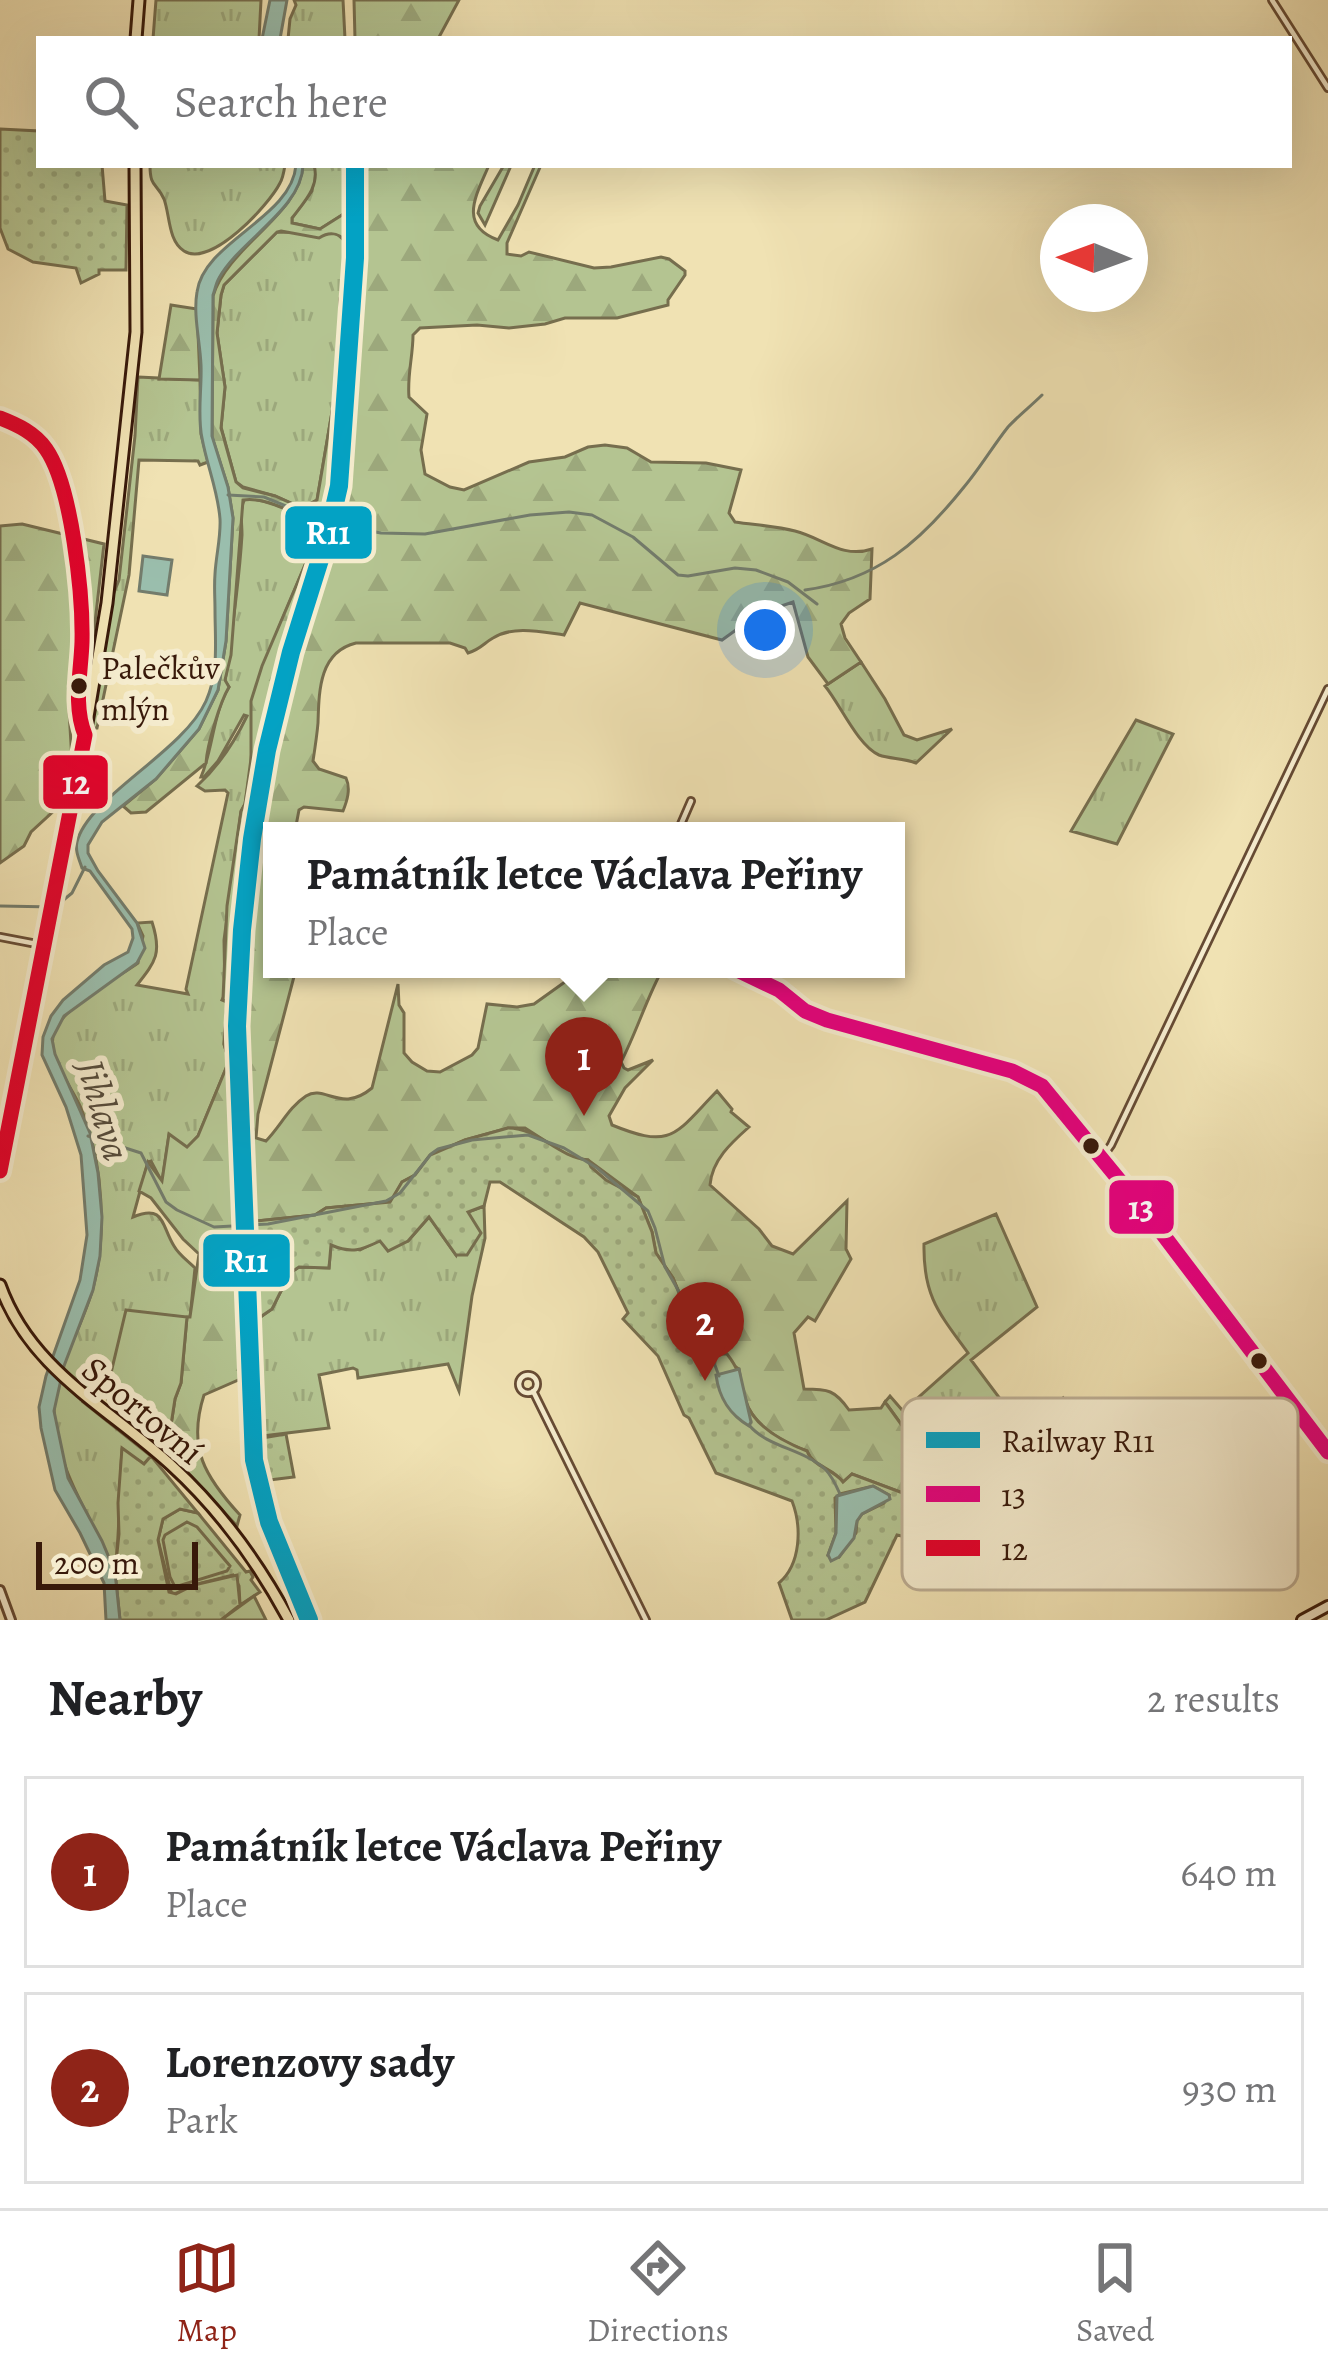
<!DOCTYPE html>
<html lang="en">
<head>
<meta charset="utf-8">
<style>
  :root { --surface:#fff; --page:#f2f2f2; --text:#202124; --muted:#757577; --line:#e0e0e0; --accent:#8f2418 }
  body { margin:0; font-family:Alegreya,serif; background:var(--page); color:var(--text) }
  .compass { position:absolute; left:1040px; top:204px; width:108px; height:108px; border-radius:50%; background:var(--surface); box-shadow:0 12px 48px #0002; rotate:271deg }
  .scale { position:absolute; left:36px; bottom:30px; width:162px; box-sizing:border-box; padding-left:12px; border:6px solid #38190a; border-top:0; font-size:33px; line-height:42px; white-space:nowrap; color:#38190a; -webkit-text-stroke:9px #f5ecce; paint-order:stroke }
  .you { position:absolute; left:765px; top:630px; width:42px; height:42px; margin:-30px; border:9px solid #fff; border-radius:50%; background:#1a73e8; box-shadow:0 0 0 18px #1a73e833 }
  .badge { display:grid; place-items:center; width:78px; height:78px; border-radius:50%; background:var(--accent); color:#fff; font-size:39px; font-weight:700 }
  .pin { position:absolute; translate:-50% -99px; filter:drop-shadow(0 3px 6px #0008) }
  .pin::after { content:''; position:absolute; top:63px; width:42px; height:36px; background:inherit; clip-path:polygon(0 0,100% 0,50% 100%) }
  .popup { position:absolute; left:263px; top:822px; width:642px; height:156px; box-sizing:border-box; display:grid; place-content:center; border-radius:0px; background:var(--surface); filter:drop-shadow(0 3px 9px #0005); font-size:39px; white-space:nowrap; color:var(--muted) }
  .popup b { font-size:45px; color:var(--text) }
  .popup::after { content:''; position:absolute; left:50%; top:100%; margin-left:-24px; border:24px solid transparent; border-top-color:var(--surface) }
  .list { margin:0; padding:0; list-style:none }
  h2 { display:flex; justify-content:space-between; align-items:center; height:156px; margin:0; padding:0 48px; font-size:51px }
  h2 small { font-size:39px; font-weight:400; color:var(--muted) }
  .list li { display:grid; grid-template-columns:78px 1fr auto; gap:36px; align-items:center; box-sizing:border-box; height:192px; margin:0 24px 24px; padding:0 24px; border:3px solid var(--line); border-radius:0px }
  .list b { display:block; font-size:45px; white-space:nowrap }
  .list p { margin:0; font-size:39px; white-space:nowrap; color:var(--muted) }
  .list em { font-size:39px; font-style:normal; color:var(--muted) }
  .icon { flex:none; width:66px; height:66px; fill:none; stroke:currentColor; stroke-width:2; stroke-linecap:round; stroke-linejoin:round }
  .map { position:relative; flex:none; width:1328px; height:1620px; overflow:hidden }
  .search { position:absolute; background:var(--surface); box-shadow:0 12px 48px #0002; left:36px; right:36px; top:36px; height:132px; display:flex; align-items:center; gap:30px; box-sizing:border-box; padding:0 42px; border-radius:0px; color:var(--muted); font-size:45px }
  .sheet { height:588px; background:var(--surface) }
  nav { display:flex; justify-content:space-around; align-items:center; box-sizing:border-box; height:168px; border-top:3px solid var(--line); background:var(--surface); font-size:33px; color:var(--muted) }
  nav a { display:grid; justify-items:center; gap:6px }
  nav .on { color:var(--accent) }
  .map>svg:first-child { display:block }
  .grass { fill:url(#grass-tufts); stroke:#766e4e; stroke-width:3 }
  .forest { fill:url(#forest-firs); stroke:#766e4e; stroke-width:3; fill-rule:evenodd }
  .park { fill:url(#park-dots); stroke:#766e4e; stroke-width:3; fill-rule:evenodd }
  .pitch { fill:#b4c491; stroke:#766e4e; stroke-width:3 }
  .water { fill:#9abead; stroke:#737c6c; stroke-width:3 }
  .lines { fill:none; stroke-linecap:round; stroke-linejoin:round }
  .stream { stroke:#737c6c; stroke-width:3 }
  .minor-casing { stroke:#664b34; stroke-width:10 }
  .tertiary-casing { stroke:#664b34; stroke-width:12 }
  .secondary-casing { stroke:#38190a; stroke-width:14 }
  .primary-casing { stroke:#38190a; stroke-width:15 }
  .minor { stroke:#f5ecce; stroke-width:4.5 }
  .tertiary { stroke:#f5ecce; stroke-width:6 }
  .secondary { stroke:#f5ecce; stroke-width:8 }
  .primary { stroke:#f0e2b3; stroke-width:9 }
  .bus-1-casing { stroke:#f5ecce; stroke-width:24 }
  .bus-2-casing { stroke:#f5ecce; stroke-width:24 }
  .bus-1 { stroke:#e5007d; stroke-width:15 }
  .bus-2 { stroke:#e4002b; stroke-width:15 }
  .rail-1-casing { stroke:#f5ecce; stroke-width:27 }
  .rail-1 { stroke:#03a2c4; stroke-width:18 }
  .bus-dot { fill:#38190a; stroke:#f5ecce; stroke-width:4.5 }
  .labels { text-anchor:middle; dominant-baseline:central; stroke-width:12; stroke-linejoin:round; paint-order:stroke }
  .bus-label { font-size:33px; fill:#38190a; stroke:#f5ecce; text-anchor:start }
  .street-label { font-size:36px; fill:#38190a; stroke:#f5ecce }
  .water-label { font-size:39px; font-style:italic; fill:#554b3b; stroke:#f5ecce }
  .key { fill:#f5ecce; stroke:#bcad93; stroke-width:3 }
  .key-label { font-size:33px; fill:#38190a }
  .line-badge { stroke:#f5ecce; stroke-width:4.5 }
  .badge-label { font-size:33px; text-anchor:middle; font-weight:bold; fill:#fff }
</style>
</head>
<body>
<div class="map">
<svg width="1328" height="1620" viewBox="0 0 1328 1620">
  <defs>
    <pattern id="grass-tufts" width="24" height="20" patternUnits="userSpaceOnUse" patternTransform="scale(3)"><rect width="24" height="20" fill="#b4c491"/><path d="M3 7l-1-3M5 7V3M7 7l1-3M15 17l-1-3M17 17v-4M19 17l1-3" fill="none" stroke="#9ca87c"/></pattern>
    <pattern id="forest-firs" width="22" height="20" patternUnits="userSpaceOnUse" patternTransform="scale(3)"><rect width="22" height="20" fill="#b4c491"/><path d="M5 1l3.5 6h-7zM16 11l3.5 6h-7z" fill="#9ca87c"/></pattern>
    <pattern id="park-dots" width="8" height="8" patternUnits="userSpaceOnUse" patternTransform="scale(3)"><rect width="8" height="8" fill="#b4c491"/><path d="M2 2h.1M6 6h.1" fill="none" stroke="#9ca87c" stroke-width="1.8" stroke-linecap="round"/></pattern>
  </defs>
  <rect width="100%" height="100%" fill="#f0e2b3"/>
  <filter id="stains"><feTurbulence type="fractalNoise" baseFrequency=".00167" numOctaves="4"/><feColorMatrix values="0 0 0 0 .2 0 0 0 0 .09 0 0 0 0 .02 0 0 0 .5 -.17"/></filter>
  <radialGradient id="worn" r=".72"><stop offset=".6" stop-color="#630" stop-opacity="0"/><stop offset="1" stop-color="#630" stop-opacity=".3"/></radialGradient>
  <path class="grass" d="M156,0H261L259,39H153Z
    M294,0H343L345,39H288L290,19L296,5Z
    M150,165H285C284,171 283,178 280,183C269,205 211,268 184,251C168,241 170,215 164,199C156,182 150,188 150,165Z
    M314,165H349L350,210L320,229L292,223V218L312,191Z
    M277,232L336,233L348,244L340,300V365L317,500L302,508L275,496L243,487L236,482L221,427L225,387L217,333L221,295L224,285Z
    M138,377L200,380L201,434L208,462L200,465L198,461L139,460L129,575L97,728H92L79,802L111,600L119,580L135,436Z
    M245,498C268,500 288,510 308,519L315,533L313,546L277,632L252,751L245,804L241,812L224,940L225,994L222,1000L227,1002L224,1044L229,1061L198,1136L187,1148L169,1135L162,1182L151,1161L148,1162L133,1217C165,1204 161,1225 174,1246C179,1255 188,1261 195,1268L190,1318L127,1311L106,1394H99L98,1388L83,1402L151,1456L144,1464L122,1450C119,1491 120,1531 115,1572C93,1519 55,1470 54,1410C54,1372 83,1325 93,1288C103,1252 103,1216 99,1179C96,1155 90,1130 81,1108C72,1087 46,1056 54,1032C61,1009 117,978 138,963L143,936L137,923L152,922C162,953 156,961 137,985L188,994L186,989L228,793L225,790L205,791L197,786C219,766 234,743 247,716L244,715L218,761L204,777H201C213,749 213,713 229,687L225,681C232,633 239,584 242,535C242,521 239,510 245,498Z
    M861,662L885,699L904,735L917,740L952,729L916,763C904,758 890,759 879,755C858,746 840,704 825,686Z
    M1136,720L1173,734L1117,844L1071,831Z
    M484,1206L485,1238L472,1296L459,1391L448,1364L358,1378L357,1370L353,1368L319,1375L329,1428L262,1436L253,1322L272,1309L290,1273L299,1267L329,1268L331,1244L360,1250L380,1240L408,1241L429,1217L456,1255L468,1212Z
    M996,1214L1037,1307L971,1360L1022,1428L1063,1398L1076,1422L1115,1447L1140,1418L1189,1441L1186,1447L1172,1452L1154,1465L1137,1469L1077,1461L1050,1450L992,1444L930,1424L922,1418L906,1431L885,1402L890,1396L903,1411L968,1353C939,1313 923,1296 924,1244Z
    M180,1509L198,1513L246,1572L250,1571L253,1577L251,1580L260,1592L240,1605L239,1586L233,1575L194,1585L172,1595L158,1540L163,1519Z"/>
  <path class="forest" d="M354,0H459L438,39H355Z
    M303,165H314C320,186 305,201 292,218V223L320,229L350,210L349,165H351V258L337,468C328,532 304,591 287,653C273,703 262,753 253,804C221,994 238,1186 245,1377L204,1395C187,1448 205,1477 240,1515L237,1526L167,1451L175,1399L181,1383L187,1317H190L199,1254L183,1239L151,1198L139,1191L148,1162L162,1181L169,1134L187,1147L198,1136L229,1061L224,1044L227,1002L223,999L227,906L241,811L245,804L251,765V701L262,666L313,546L315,533L308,519C287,510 266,497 243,500L231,655L225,680L229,687C220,702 207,745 206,763L146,812L131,813L123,806L156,779L199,729L218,690L226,641L233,518L228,487L212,437L213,296C228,246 300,215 303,165ZM281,231L319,238C330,231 339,232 348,244L340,300V365L317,500L302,508L275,496L243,488L236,482L221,428L225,387L217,333L221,295L224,285L277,232Z
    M359,165H489C477,194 457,225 498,240L518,205L535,165H541L507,243V254L521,256L529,252L594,268L611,267L661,257L669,259L685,271V275L668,300V305L617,318H565L545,324L509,328L477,325L420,328L413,335C413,356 407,376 409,397L427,414L421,450L425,474L450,487L464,490L529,462L565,457L588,447L605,445L627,448L651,462L706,463L741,470L729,513L735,522C755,525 776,526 795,531C823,538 842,559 872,549L870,599L849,613L841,624L845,638L861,662L828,684L808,657L793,602L758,614L722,640L580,603L564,635C542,632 514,625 493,638C484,643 481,649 468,653L465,648L450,643H356C319,652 319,691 318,723C317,735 315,748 313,761L319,769L346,778C351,789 347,801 343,811L304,807L299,810L295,831H272V969H296L258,1114L256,1138L266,1141C280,1127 289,1107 306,1096C325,1084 341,1114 372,1088L398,984L399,1005L404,1013V1053L412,1062L427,1071L440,1072L472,1055L478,1048L487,1004L517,1007L534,1004L583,969H658L660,974C645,1003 636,1033 621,1062L624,1068L628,1070L653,1060L625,1088L609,1116L612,1125C673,1150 675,1134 717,1091L732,1109L731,1112L749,1127C731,1143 712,1160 710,1185L759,1229L772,1246L793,1254L847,1201L846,1249L851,1259L815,1321L808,1317L794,1333L804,1389C828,1389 835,1390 849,1410L881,1408L885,1402L906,1431L922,1418L930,1424L992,1444L1050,1450L1077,1461L1137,1469L1154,1465L1172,1452L1166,1473L1153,1482L1122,1485L1055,1483L1032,1491L942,1489L927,1498H916L852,1474L843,1482C834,1468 813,1467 807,1451C785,1443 761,1430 749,1409C742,1399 741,1381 739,1369C731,1364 721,1358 715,1350C701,1333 711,1323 687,1311L673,1278L656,1253L652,1232L638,1197L588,1160L572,1158L525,1128H508L465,1140L431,1155L415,1175L402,1182L391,1202L326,1208L315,1215L247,1222C245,1158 241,1093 241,1028C242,928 254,825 277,727C295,646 327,568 343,487L359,259Z
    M504,165H510V168L485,225L478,213L480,206Z
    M171,305L197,309L200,380L159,379Z
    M22,524L104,544L90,666L73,673L69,710L72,761L62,799L58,807L31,832L24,846L0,863V526Z"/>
  <path class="park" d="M0,129L39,131V165H102L105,201L127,205L126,270H99V274L81,283L76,268L33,262L8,249L0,228Z
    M508,1128C539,1128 557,1157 588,1160L591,1167L606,1180L638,1197L652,1232L656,1253L673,1278L686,1311C710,1322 704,1335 717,1354H727C741,1372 740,1380 746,1401C753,1426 784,1442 807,1451C813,1467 833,1469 843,1482L852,1474L916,1498H927L942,1489L1032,1491L1009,1504L1004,1523L920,1540L897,1535L865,1602L826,1620H792L779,1583C801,1564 802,1527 792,1501L716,1473L689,1418L684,1415L658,1356L623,1319L628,1313L598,1252L584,1237L500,1182H490L484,1206L468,1212L481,1233L467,1255H456L429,1217L408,1241L388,1251L380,1241C361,1250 352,1254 331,1245L329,1268L299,1267L290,1273L272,1309L253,1322L247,1222L315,1215L326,1208L390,1202L402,1182L415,1175L430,1155L465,1140ZM873,1486L889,1495L884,1503L862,1514L857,1521L856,1533L839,1557L828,1555L836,1533L835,1498L840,1494Z
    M286,1434L294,1477L261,1481L256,1439Z
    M122,1448L144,1464L151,1456L198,1513L180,1509L163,1519L158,1540L169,1592L176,1594L194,1585L237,1575L240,1605L221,1620H120L115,1572L119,1534L118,1503Z
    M187,1522L197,1527L230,1566L227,1571L175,1587L170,1577L163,1540L165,1535Z"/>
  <path class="pitch" d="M126,1310L187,1317L181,1383L175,1399L167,1451L156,1430L117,1402L108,1400L106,1394Z
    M254,1596L266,1620H221Z"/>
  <path class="water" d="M270,0H287L280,39H262Z
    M296,165H303C302,209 240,240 219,278C216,283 215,290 213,295L212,436L228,487L233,518L226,641L218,690L199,729L180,751L156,779L102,822L88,845V853L98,871L137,923L145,948L137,963L64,1016L52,1039L55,1054L90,1133L98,1173L102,1217L100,1256L93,1290L64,1366L54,1411L68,1478L102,1541L115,1572L120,1620H106L104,1583L80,1533L55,1490L41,1428L39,1407L46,1376L80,1280L87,1235L81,1155L66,1107L42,1055L43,1037L51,1016L63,1000L104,965L128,952L133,938L132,929L90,871L82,868C79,859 75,851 77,842C88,797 183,752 206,701C219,673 215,640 215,610C215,598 214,586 215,574C216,555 221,537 220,519C218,491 207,466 202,438C197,415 202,389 201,365C200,341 193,315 197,292C204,241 292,218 296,165Z
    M143,556L172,560L167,595L139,591Z
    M739,1369L751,1422L749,1426C729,1414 719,1398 716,1375Z
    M873,1486L889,1495L890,1499L862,1514L857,1521L854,1538L839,1557L831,1561L828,1555L836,1533L837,1496Z"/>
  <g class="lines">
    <path class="stream" d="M228,495L264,497L330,524L381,533L425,534L530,515L569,512L592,515L633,537L678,575L688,576L735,568L756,570L788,582L817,604
      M805,590C877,580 920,542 964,487C980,468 993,446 1008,427C1018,416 1031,406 1042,395
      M0,906L55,907L72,893L85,867
      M88,1136L141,1153L166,1202L177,1210L214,1227L268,1224L386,1201L400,1193L431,1154L438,1149L472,1140L528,1135L564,1148L597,1168L648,1211L655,1228L665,1267L704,1336L719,1376
      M749,1425C767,1447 803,1449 825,1469C832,1476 836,1485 840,1494"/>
    <defs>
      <path id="minor" d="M1272,0L1328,88
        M678,831L691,801
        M0,937L42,945
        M735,969L779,990L805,1011L827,1020L1012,1071L1042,1086L1152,1220L1328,1452
        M1101,1159L1111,1145L1328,689
        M519 1384a9 9 0 1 1 18 0a9 9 0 1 1-18 0Z
        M533,1391L646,1620"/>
      <path id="tertiary" d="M0,418L18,425L36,438L47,450L60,481L79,565L83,597L79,714L83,732
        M0,1590L11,1620"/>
      <path id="secondary" d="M1302,1620L1328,1606"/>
      <path id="primary" d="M136,39L139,0
        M0,1171L73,807L107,603L136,332L135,165
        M0,1285C30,1370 108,1407 171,1465C219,1509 258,1562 289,1620"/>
    </defs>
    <use href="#minor" class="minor-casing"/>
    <use href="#tertiary" class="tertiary-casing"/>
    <use href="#secondary" class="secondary-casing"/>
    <use href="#primary" class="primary-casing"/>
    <use href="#minor" class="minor"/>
    <use href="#tertiary" class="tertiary"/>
    <use href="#secondary" class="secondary"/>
    <use href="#primary" class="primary"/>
    <defs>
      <path id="bus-1" d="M735,969L779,990L805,1011L827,1020L1012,1071L1042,1086L1152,1220L1328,1452"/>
      <path id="bus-2" d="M0,418C18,425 35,433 46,449C72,486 83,596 82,642C81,673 73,705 85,735L0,1171"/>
    </defs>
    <use href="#bus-1" class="bus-1-casing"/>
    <use href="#bus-2" class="bus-2-casing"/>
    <use href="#bus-1" class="bus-1"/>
    <use href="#bus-2" class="bus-2"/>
    <defs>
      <path id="rail-1" d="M309,1620L269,1522L254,1460L237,1026L242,930L252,839L267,750L291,652L328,534L339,486L355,258V165"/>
    </defs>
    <use href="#rail-1" class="rail-1-casing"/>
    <use href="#rail-1" class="rail-1"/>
  </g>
  <g class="bus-dot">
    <circle cx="79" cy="686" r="10"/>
    <circle cx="1091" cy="1146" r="10"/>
    <circle cx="1259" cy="1361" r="10"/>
  </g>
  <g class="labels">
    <g class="bus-label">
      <text x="101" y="667">Palečkův<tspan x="101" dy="41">mlýn</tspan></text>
    </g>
    <g class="street-label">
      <text transform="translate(143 1410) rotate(40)">Sportovní</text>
    </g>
    <g class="water-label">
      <text transform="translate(104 1110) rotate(74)">Jihlava</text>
    </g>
  </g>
  <rect x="902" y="1398" width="396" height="192" rx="18" class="key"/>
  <rect x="926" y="1432" width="54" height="16" fill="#03a2c4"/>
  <rect x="926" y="1486" width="54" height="16" fill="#e5007d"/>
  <rect x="926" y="1540" width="54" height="16" fill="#e4002b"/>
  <g class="key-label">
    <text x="1001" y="1452">Railway R11</text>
    <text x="1001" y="1506">13</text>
    <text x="1001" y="1560">12</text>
  </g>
  <g class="line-badge">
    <rect x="283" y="504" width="91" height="57" rx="12" fill="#03a2c4"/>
    <rect x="41" y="753" width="69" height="58" rx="12" fill="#e4002b"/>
    <rect x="1107" y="1178" width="69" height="58" rx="12" fill="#e5007d"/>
    <rect x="201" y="1232" width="91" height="57" rx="12" fill="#03a2c4"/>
  </g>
  <g class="badge-label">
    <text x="328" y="544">R11</text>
    <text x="76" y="794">12</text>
    <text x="1141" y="1219">13</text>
    <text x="246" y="1272">R11</text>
  </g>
  <rect width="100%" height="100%" filter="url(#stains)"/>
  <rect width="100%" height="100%" fill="url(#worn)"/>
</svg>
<svg class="compass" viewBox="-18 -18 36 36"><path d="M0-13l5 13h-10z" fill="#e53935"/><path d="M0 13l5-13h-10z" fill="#757577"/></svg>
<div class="scale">200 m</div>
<div class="you"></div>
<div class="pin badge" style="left:584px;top:1116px">1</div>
<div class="popup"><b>Památník letce Václava Peřiny</b>Place</div>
<div class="pin badge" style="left:705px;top:1381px">2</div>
<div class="search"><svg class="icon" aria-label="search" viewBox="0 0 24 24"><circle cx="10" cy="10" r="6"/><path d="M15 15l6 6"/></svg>Search here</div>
</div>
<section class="sheet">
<h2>Nearby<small>2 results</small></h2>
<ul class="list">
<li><span class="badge">1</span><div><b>Památník letce Václava Peřiny</b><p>Place</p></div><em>640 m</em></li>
<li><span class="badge">2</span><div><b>Lorenzovy sady</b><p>Park</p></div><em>930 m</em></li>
</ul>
</section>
<nav>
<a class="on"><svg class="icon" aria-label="map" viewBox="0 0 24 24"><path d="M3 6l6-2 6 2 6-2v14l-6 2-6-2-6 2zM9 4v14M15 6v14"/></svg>Map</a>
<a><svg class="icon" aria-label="directions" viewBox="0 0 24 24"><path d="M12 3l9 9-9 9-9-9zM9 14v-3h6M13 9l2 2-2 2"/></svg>Directions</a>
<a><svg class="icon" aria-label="saved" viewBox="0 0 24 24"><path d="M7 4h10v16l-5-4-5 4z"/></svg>Saved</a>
</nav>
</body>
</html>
